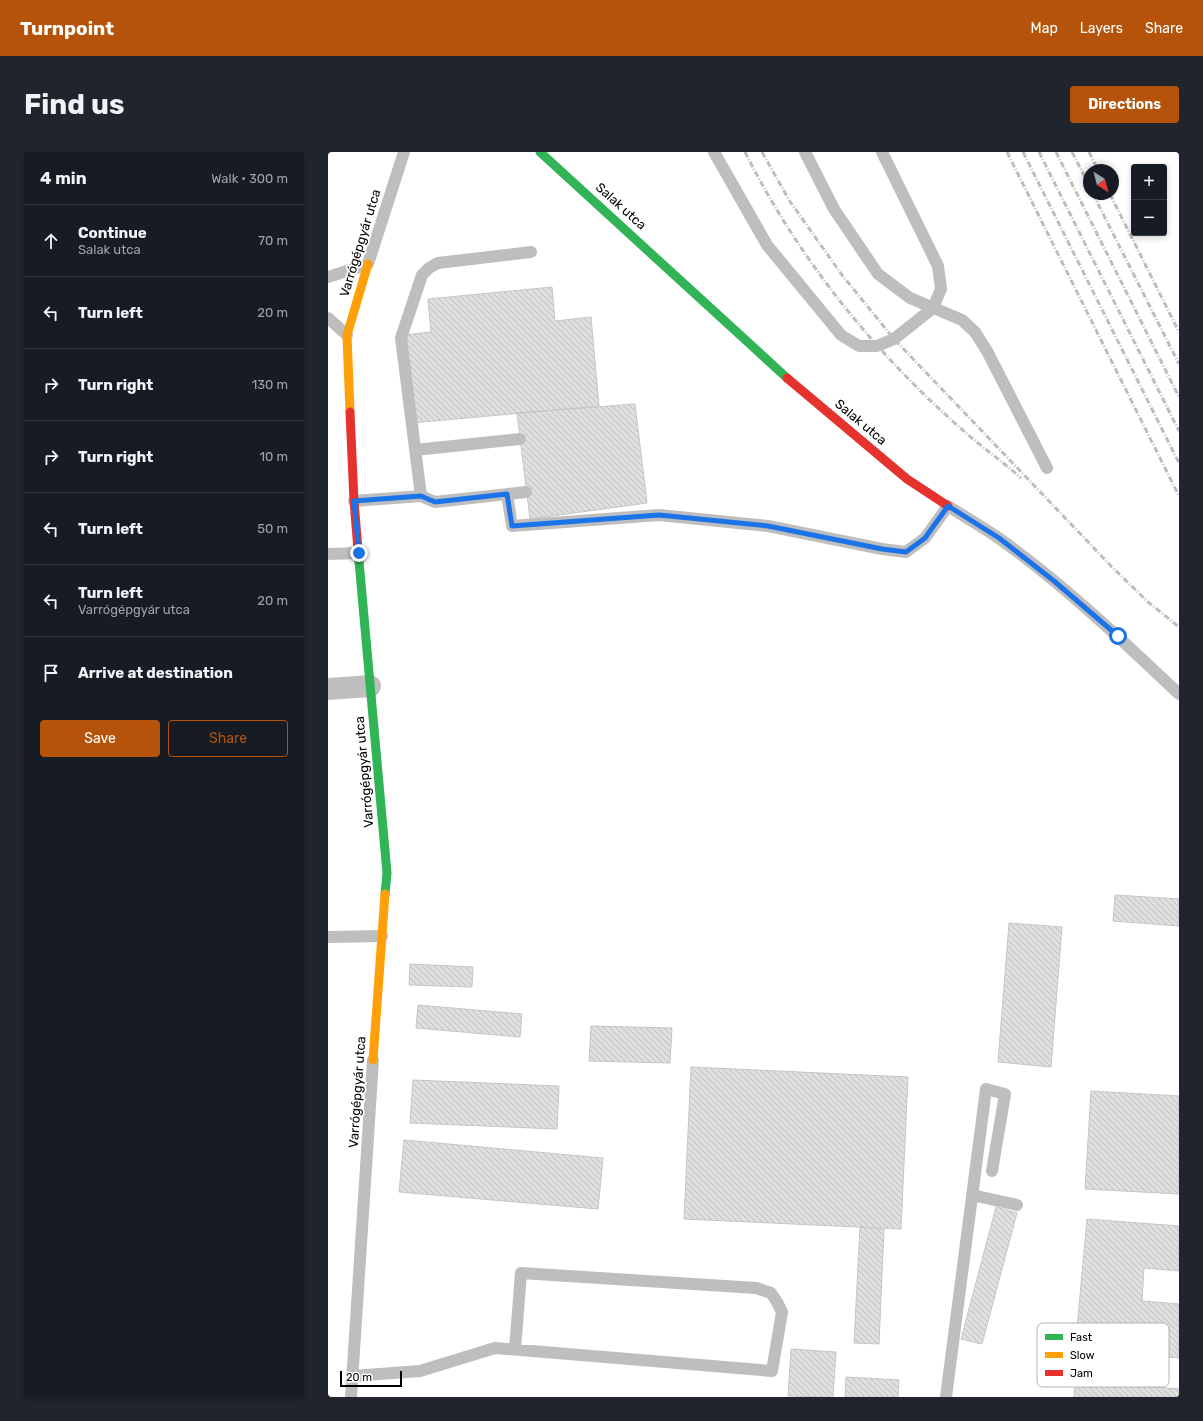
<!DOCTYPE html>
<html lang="en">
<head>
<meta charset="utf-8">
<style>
  :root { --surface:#171b24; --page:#20242c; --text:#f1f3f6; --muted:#9ea1a6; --line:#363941; --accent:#b45309 }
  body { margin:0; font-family:Rubik,sans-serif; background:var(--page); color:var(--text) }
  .controls { position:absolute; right:12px; top:12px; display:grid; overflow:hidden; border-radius:4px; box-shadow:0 2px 6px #0003 }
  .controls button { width:36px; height:36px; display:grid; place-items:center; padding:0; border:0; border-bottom:1px solid var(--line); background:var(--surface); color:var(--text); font:20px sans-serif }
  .compass { position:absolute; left:755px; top:12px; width:36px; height:36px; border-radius:50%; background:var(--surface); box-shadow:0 2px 6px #0003; rotate:144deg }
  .scale { position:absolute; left:12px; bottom:10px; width:62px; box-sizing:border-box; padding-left:4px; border:2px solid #000; border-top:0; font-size:11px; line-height:14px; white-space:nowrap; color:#000; -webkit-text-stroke:3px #fff; paint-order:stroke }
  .stop { position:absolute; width:12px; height:12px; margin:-9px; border:3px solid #1a73e8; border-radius:50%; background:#fff }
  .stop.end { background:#1a73e8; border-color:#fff; box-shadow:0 1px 4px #0008 }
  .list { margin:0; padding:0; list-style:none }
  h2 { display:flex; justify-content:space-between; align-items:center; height:52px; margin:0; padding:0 16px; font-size:17px }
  h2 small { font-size:13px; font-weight:400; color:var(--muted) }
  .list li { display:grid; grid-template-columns:26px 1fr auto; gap:12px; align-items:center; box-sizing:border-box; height:72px; padding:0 16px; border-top:1px solid var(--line) }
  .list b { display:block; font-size:15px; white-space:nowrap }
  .list p { margin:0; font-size:13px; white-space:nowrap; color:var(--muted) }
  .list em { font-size:13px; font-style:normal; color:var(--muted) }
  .actions { display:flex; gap:8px; padding:12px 16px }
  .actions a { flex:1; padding:9px 0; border:1px solid var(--accent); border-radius:4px; text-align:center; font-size:14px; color:var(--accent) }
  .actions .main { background:var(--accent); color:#fff }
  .icon { flex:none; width:22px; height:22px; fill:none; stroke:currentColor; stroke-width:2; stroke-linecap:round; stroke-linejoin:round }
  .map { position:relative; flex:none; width:851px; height:1245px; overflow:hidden; border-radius:4px }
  header { display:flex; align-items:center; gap:24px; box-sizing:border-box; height:56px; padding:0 20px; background:var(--accent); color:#fff }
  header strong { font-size:19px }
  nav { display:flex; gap:22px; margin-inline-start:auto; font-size:14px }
  .intro { display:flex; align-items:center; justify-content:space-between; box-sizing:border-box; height:96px; padding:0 24px }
  h1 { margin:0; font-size:28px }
  .button { padding:10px 18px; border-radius:4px; background:var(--accent); color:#fff; font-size:14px; font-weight:700 }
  main { display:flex; gap:24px; padding:0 24px }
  aside { flex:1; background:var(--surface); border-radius:4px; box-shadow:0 2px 6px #0003 }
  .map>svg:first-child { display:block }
  .building { fill:url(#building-back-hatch); stroke:#c6c6c6 }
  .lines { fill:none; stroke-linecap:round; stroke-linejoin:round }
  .lane { stroke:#bebebe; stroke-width:12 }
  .street { stroke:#bebebe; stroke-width:22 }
  .fast { stroke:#30b455; stroke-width:9 }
  .slow { stroke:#ff9f0a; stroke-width:9 }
  .jam { stroke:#e5322d; stroke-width:9 }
  .rail { stroke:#bebebe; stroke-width:3; stroke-dasharray:6 2 1 2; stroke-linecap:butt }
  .route { stroke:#1a73e8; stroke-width:5 }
  .labels { text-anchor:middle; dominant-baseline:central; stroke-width:3.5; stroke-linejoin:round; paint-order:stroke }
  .street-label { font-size:13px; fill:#000; stroke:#fff }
  .key { fill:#fff; stroke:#b2b2b2; stroke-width:1 }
  .key-label { font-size:11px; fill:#000 }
</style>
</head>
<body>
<header>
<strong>Turnpoint</strong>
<nav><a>Map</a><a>Layers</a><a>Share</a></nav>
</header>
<div class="intro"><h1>Find us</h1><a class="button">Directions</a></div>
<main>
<aside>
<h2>4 min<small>Walk · 300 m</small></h2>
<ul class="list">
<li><svg class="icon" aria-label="ahead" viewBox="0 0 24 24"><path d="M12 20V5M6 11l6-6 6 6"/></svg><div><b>Continue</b><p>Salak utca</p></div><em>70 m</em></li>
<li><svg class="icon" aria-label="left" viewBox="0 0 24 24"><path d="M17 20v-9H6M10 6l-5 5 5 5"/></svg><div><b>Turn left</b></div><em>20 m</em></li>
<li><svg class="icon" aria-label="right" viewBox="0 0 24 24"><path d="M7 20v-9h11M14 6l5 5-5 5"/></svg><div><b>Turn right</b></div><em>130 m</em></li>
<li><svg class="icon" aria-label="right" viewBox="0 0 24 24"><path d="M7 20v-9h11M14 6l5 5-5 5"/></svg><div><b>Turn right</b></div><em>10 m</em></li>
<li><svg class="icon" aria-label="left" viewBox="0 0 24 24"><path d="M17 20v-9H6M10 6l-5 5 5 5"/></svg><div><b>Turn left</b></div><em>50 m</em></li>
<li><svg class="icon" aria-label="left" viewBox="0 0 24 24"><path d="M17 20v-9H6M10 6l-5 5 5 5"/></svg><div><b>Turn left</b><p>Varrógépgyár utca</p></div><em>20 m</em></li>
<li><svg class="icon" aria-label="arrive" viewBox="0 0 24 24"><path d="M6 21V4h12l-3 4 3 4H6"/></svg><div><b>Arrive at destination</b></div></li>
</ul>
<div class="actions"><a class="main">Save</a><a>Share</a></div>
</aside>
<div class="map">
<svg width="851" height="1245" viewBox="0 0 851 1245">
  <defs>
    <pattern id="building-back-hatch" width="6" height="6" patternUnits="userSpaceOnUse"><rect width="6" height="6" fill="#dfdfdf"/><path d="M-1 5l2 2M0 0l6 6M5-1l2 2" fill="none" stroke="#bebebe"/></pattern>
  </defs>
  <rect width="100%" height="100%" fill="#fff"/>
  <path class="building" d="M224,135L227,169L263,165L271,254L84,271L76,183L103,180L100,147Z
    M307,252L319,351L202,367L189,261Z
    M787,743L851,747V774L785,769Z
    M681,771L734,775L723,915L670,910Z
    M82,812L145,815L144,835L81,833Z
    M90,853L194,862L192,885L88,876Z
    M263,874L344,876L342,911L261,909Z
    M363,915L580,925L573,1077L356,1067Z
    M85,928L231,934L229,977L82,971Z
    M763,939L851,944V1042L757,1037Z
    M76,988L275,1006L270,1057L71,1040Z
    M668,1055L689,1061L654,1192L633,1187Z
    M759,1067L851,1074V1119L816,1116L814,1149L851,1152V1206L779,1200L780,1190L748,1187Z
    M532,1075L556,1077L551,1192L526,1191Z
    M463,1197L508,1200L505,1245L460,1244Z
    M748,1219L785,1222V1232L851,1237V1245H746Z
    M518,1225L571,1228L570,1245H517Z"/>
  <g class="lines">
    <path class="lane" d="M386,0L439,93L513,183L531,194H549L566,187L605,156L613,137L610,114L554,0
      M477,0L506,57L550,122L582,146L634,168L647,180L659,199L719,316
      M0,125L40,112L76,0
      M0,166L19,183
      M87,298L192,287
      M179,342L184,374L331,363L440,374L554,397L578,400L597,386L620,354C637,365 655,375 672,387C736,433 794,488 851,542
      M93,344L107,350L198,340
      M26,349L93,344L73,186L94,123L101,116L110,111L203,100
      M0,402L31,401
      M0,785L54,784
      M644,1043L689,1053
      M25,1224L92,1219L167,1196L444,1219L454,1160L449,1150L443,1141L428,1136L193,1121L187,1197
      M23,1245L45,908
      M618,1245L658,937L677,942L664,1019"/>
    <path class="street" d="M0,537L42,534"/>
    <path class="fast" d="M212,0L459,226
      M30,398L59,721L57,742"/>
    <path class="slow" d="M22,260L19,183L40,112
      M45,908L57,742"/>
    <path class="jam" d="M459,226L579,327L620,354
      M22,260L26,349L30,398"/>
    <path class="rail" d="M417,0C470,106 547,202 637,280C655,296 675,310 693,326
      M434,0L461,48L514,123L566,187L784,415L820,450L851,475
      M679,0L851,344
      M695,0L851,311
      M711,0L851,279
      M728,0L851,245
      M744,0L761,33
      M761,0L770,18
      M765,42L851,212
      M782,42L851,180"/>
  </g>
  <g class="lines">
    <path class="route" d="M31,401L26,349L93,344L107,350L179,342L184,374L331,363L440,374L554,397L578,400L597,386L620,354L671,386L726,429L790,484"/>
  </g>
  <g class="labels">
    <g class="street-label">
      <text transform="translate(293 54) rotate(42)">Salak utca</text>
      <text transform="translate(32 91) rotate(-73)">Varrógépgyár utca</text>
      <text transform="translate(533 270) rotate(40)">Salak utca</text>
      <text transform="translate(36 620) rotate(-95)">Varrógépgyár utca</text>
      <text transform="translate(29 940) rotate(-86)">Varrógépgyár utca</text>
    </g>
  </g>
  <rect x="709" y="1171" width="132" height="64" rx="6" class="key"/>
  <rect x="717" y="1182" width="18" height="6" fill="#30b455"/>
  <rect x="717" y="1200" width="18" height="6" fill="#ff9f0a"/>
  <rect x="717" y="1218" width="18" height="6" fill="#e5322d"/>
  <g class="key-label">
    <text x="742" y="1189">Fast</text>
    <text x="742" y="1207">Slow</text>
    <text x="742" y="1225">Jam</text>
  </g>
</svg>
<div class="controls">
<button>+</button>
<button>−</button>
</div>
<svg class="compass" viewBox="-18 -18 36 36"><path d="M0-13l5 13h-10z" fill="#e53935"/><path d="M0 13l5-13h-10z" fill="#9ea1a6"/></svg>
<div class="scale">20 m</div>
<div class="stop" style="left:790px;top:484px"></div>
<div class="stop end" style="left:31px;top:401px"></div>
</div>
</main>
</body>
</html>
